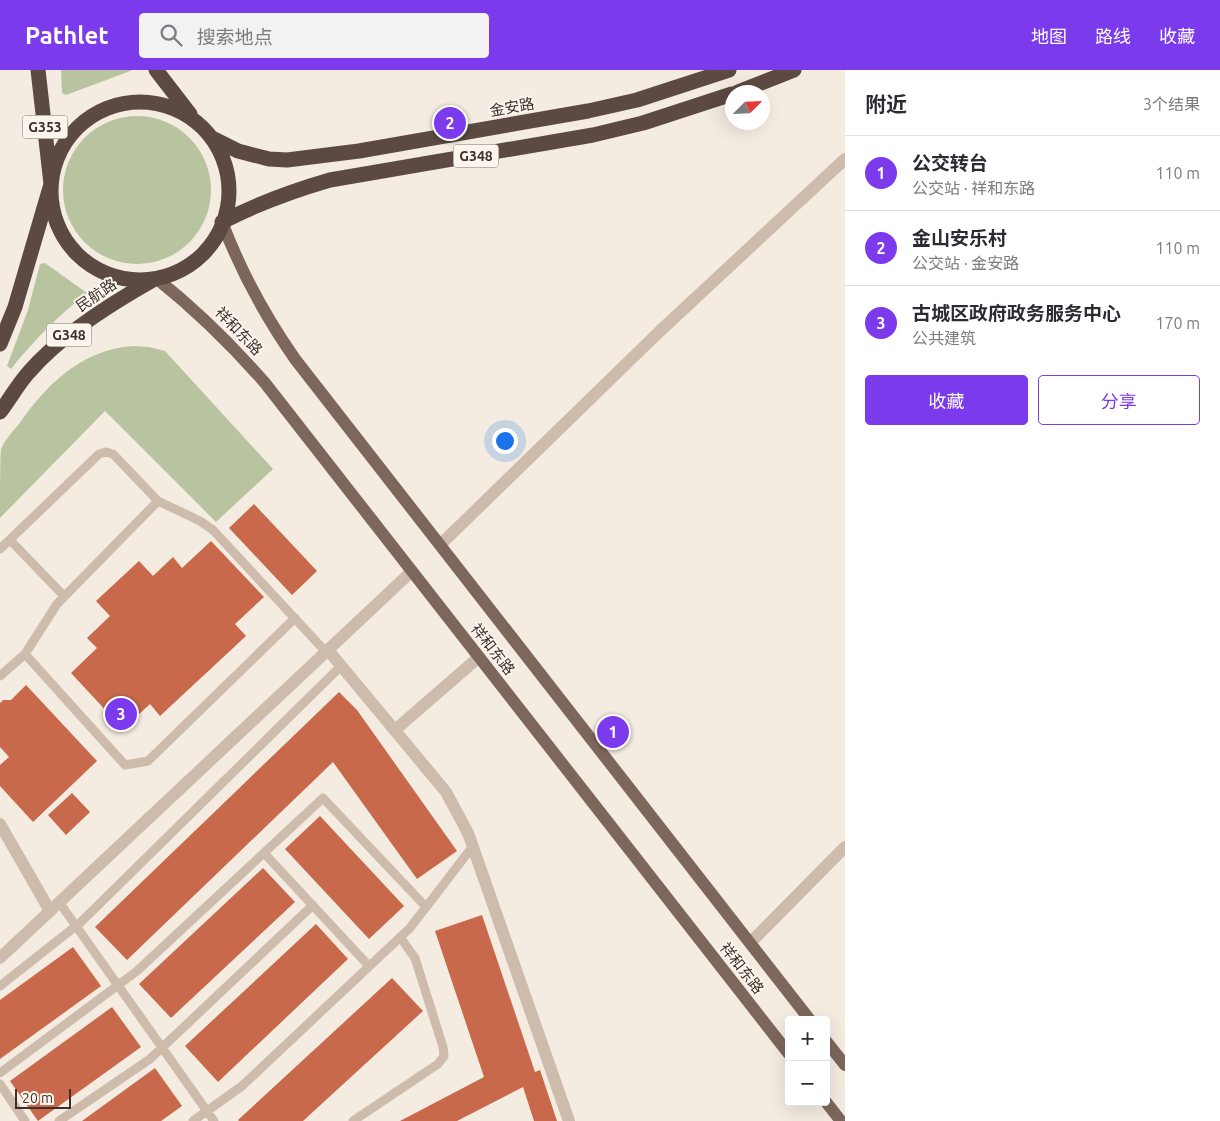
<!DOCTYPE html>
<html lang="zh">
<head>
<meta charset="utf-8">
<style>
  :root { --surface:#fff; --page:#f2f2f3; --text:#2b2b33; --muted:#7c7c81; --line:#e1e1e2; --accent:#7c3aed }
  body { margin:0; font-family:Ubuntu,"Noto Sans SC",sans-serif; background:var(--page); color:var(--text) }
  .controls { position:absolute; right:15px; bottom:15px; display:grid; overflow:hidden; border-radius:5px; box-shadow:0 5px 20px #0002 }
  .controls button { width:45px; height:45px; display:grid; place-items:center; padding:0; border:0; border-bottom:1px solid var(--line); background:var(--surface); color:var(--text); font:25px sans-serif }
  .compass { position:absolute; left:725px; top:15px; width:45px; height:45px; border-radius:50%; background:var(--surface); box-shadow:0 5px 20px #0002; rotate:66deg }
  .scale { position:absolute; left:15px; bottom:12px; width:56px; box-sizing:border-box; padding-left:5px; border:2px solid #3b302b; border-top:0; font-size:14px; line-height:18px; white-space:nowrap; color:#3b302b; -webkit-text-stroke:4px #fbf5ee; paint-order:stroke }
  .you { position:absolute; left:504px; top:370px; width:18px; height:18px; margin:-12px; border:4px solid #fff; border-radius:50%; background:#1a73e8; box-shadow:0 0 0 8px #1a73e833 }
  .badge { display:grid; place-items:center; width:32px; height:32px; border-radius:50%; background:var(--accent); color:#fff; font-size:16px; font-weight:700 }
  .pin { position:absolute; translate:-50% -50%; border:2px solid #fff; box-shadow:0 1px 5px #0006 }
  .list { margin:0; padding:0; list-style:none }
  h2 { display:flex; justify-content:space-between; align-items:center; height:65px; margin:0; padding:0 20px; font-size:21px }
  h2 small { font-size:16px; font-weight:400; color:var(--muted) }
  .list li { display:grid; grid-template-columns:32px 1fr auto; gap:15px; align-items:center; box-sizing:border-box; height:75px; padding:0 20px; border-top:1px solid var(--line) }
  .list b { display:block; font-size:19px; white-space:nowrap }
  .list p { margin:0; font-size:16px; white-space:nowrap; color:var(--muted) }
  .list em { font-size:16px; font-style:normal; color:var(--muted) }
  .actions { display:flex; gap:10px; padding:15px 20px }
  .actions a { flex:1; padding:11px 0; border:1px solid var(--accent); border-radius:5px; text-align:center; font-size:18px; color:var(--accent) }
  .actions .main { background:var(--accent); color:#fff }
  .icon { flex:none; width:28px; height:28px; fill:none; stroke:currentColor; stroke-width:2; stroke-linecap:round; stroke-linejoin:round }
  .map { position:relative; flex:none; width:845px; height:1051px; overflow:hidden }
  header { display:flex; align-items:center; gap:30px; box-sizing:border-box; height:70px; padding:0 25px; background:var(--accent); color:#fff }
  header strong { font-size:24px }
  nav { display:flex; gap:28px; margin-inline-start:auto; font-size:18px }
  .search { width:350px; height:45px; background:var(--page); display:flex; align-items:center; gap:12px; box-sizing:border-box; padding:0 18px; border-radius:5px; color:var(--muted); font-size:19px }
  main { display:flex }
  aside { flex:1; background:var(--surface) }
  .map>svg:first-child { display:block }
  .green { fill:#b8c4a0 }
  .building { fill:#c8694b }
  .lines { fill:none; stroke-linecap:round; stroke-linejoin:round }
  .lane { stroke:#cdbbac; stroke-width:9 }
  .street { stroke:#cdbbac; stroke-width:12 }
  .primary { stroke:#7d675c; stroke-width:12 }
  .highway { stroke:#5c4a42; stroke-width:15 }
  .labels { text-anchor:middle; dominant-baseline:central; stroke-width:4; stroke-linejoin:round; paint-order:stroke }
  .shield { fill:#fbf5ee; stroke:#756b66; stroke-width:1 }
  .shield-label { font-size:14px; font-weight:bold; fill:#3b302b }
  .street-label { font-size:15px; fill:#3b302b; stroke:#fbf5ee }
</style>
</head>
<body>
<header>
<strong>Pathlet</strong>
<div class="search"><svg class="icon" aria-label="search" viewBox="0 0 24 24"><circle cx="10" cy="10" r="6"/><path d="M15 15l6 6"/></svg>搜索地点</div>
<nav><a>地图</a><a>路线</a><a>收藏</a></nav>
</header>
<main>
<div class="map">
<svg width="845" height="1051" viewBox="0 0 845 1051">
  <rect width="100%" height="100%" fill="#f4ebe1"/>
  <path class="green" d="M61,0H133L66,25L62,23Z
    M63 120a74 74 0 1 1 148 0a74 74 0 1 1-148 0Z
    M45,193L87,223C58,246 34,270 11,299L7,296L28,240L40,194Z
    M133,276L149,277L165,281L273,399L216,452L105,341L0,448C0,436 0,386 1,379C5,370 13,361 19,354C47,314 81,280 133,276Z"/>
  <path class="building" d="M254,434L317,501L292,525L229,458Z
    M211,471L264,527L235,554L246,566L160,646L150,634L123,659L71,603L97,578L87,568L110,546L96,531L139,491L153,506L173,487L182,498Z
    M26,615L97,691L33,752L0,716V695L9,687L0,677V633L3,630H11Z
    M339,622L357,640L457,781L417,809L333,692L127,890L95,857Z
    M72,723L90,742L66,765L48,745Z
    M320,746L404,836L369,869L285,779Z
    M263,798L295,832L171,948L139,914Z
    M482,845L535,1002L540,1000L557,1051H534L523,1017L457,1051H400L484,1007L435,861Z
    M316,854L348,889L218,1012L185,976Z
    M73,877L101,916L0,989V930Z
    M392,908L423,941L303,1051H239L238,1050Z
    M112,937L141,977L38,1051L10,1011Z
    M155,998L182,1036L161,1051H82Z"/>
  <g class="lines">
    <path class="lane" d="M10,470L64,526
      M0,479L99,384L106,382L113,384L158,431L200,451L213,460L326,582
      M25,584L125,695L148,691L295,548
      M0,606L25,584L57,534L158,431
      M264,783L369,896
      M59,832L214,1051
      M0,916L81,852L341,596
      M0,1003L137,901L323,728L426,837
      M0,1014L25,1051
      M59,1051L150,989L313,835
      M193,1051L242,1016L410,858L473,776
      M353,1051L438,994L444,986L443,977L415,888L400,867"/>
    <path class="street" d="M440,475L660,261L845,89
      M328,580L446,722L468,763L569,1051
      M395,660L479,587
      M0,754L50,841
      M750,873L845,777
      M0,888L412,501"/>
    <path class="primary" d="M222,152C241,202 265,246 295,289L810,950
      M156,208C196,240 231,274 265,313L789,984
      M826,971L845,995
      M826,1032L841,1051"/>
    <path class="highway" d="M156,0L190,44
      M738,22L794,0
      M51 121a89 89 0 1 1 178 0a89 89 0 1 1-178 0Z
      M212,68L238,81L269,89L287,90L359,81L588,41L637,30L729,0
      M222,152C257,134 292,121 330,110L593,65L643,53L732,24
      M0,274L15,237L51,114L38,0
      M0,342C10,329 18,314 29,302C60,266 112,233 153,210"/>
  </g>
  <g class="labels">
    <g class="shield">
      <rect x="22.5" y="45.5" width="45" height="23" rx="4"/>
      <rect x="453.5" y="74.5" width="45" height="23" rx="4"/>
      <rect x="46.5" y="253.5" width="45" height="23" rx="4"/>
    </g>
    <g class="shield-label">
      <text x="45" y="57">G353</text>
      <text x="476" y="86">G348</text>
      <text x="69" y="265">G348</text>
    </g>
    <g class="street-label">
      <text transform="translate(512 37) rotate(-10)">金安路</text>
      <text transform="translate(96 225) rotate(-34)">民航路</text>
      <text transform="translate(239 261) rotate(46)">祥和东路</text>
      <text transform="translate(493 579) rotate(52)">祥和东路</text>
      <text transform="translate(742 898) rotate(52)">祥和东路</text>
    </g>
  </g>
</svg>
<div class="controls">
<button>+</button>
<button>−</button>
</div>
<svg class="compass" viewBox="-18 -18 36 36"><path d="M0-13l5 13h-10z" fill="#e53935"/><path d="M0 13l5-13h-10z" fill="#7c7c81"/></svg>
<div class="scale">20 m</div>
<div class="you"></div>
<div class="pin badge" style="left:613px;top:662px">1</div>
<div class="pin badge" style="left:450px;top:53px">2</div>
<div class="pin badge" style="left:121px;top:644px">3</div>
</div>
<aside>
<h2>附近<small>3个结果</small></h2>
<ul class="list">
<li><span class="badge">1</span><div><b>公交转台</b><p>公交站 · 祥和东路</p></div><em>110 m</em></li>
<li><span class="badge">2</span><div><b>金山安乐村</b><p>公交站 · 金安路</p></div><em>110 m</em></li>
<li><span class="badge">3</span><div><b>古城区政府政务服务中心</b><p>公共建筑</p></div><em>170 m</em></li>
</ul>
<div class="actions"><a class="main">收藏</a><a>分享</a></div>
</aside>
</main>
</body>
</html>
